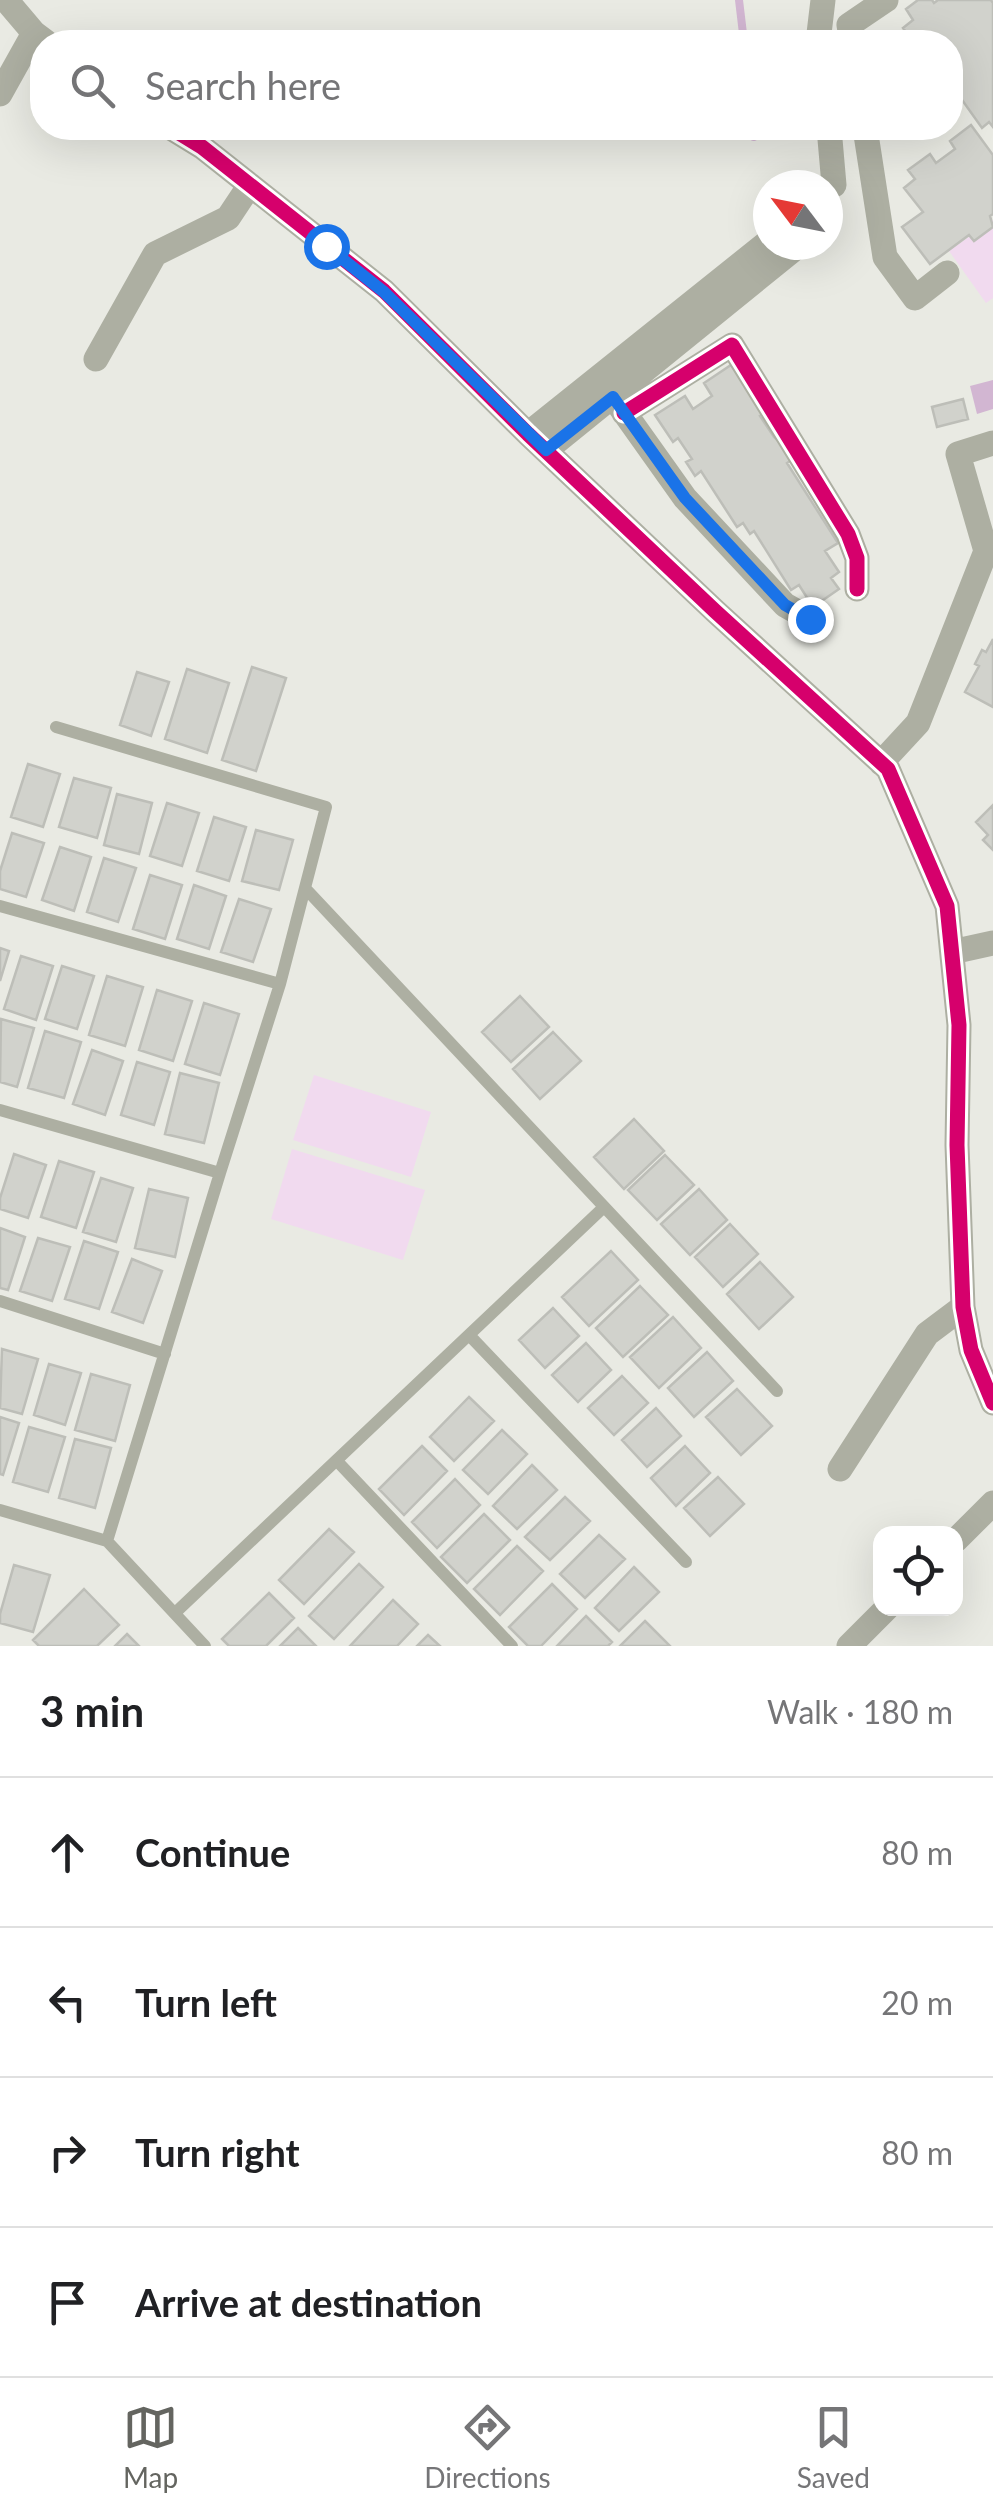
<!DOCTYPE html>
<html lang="en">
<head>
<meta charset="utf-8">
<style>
  :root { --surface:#fff; --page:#f2f2f2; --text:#202124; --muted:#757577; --line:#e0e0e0; --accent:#646560 }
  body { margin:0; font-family:Lato,sans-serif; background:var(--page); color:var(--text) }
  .controls { position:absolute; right:30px; bottom:30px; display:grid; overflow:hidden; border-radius:20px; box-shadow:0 10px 40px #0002 }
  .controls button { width:90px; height:90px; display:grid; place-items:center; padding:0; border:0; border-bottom:2px solid var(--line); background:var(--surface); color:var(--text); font:50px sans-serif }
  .compass { position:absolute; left:753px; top:170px; width:90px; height:90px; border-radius:50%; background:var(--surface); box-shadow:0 10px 40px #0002; rotate:302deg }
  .stop { position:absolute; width:30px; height:30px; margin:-22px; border:8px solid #1a73e8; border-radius:50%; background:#fff }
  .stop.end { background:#1a73e8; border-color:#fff; box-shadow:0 2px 10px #0008 }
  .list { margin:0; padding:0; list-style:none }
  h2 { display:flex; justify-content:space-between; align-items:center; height:130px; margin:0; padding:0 40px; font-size:42px }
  h2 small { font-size:32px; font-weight:400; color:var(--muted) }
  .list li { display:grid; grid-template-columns:65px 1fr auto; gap:30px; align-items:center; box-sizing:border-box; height:150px; padding:0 40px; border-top:2px solid var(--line) }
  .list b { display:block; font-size:38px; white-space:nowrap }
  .list em { font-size:32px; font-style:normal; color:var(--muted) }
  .icon { flex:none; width:55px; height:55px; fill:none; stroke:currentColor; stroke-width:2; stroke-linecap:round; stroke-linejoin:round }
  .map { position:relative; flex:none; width:993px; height:1646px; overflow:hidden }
  .search { position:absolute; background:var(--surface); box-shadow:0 10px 40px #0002; left:30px; right:30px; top:30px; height:110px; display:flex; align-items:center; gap:25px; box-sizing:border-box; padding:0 35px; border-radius:40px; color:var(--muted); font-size:38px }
  .sheet { height:730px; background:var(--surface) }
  nav { display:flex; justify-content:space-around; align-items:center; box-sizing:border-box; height:140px; border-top:2px solid var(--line); background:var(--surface); font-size:28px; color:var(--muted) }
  nav a { display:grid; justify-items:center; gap:5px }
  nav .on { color:var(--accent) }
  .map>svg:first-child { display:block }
  .green { fill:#f1daef }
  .water { fill:#d2b6d2 }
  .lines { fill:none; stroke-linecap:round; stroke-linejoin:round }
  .stream { stroke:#d2b6d2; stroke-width:8 }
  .building { fill:#d1d2cc; stroke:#bdbeb8; stroke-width:2.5 }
  .service { stroke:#adafa2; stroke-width:12 }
  .minor { stroke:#adafa2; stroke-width:25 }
  .cycleway-casing { stroke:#fff; stroke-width:21 }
  .cycleway { stroke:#d6006c; stroke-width:15 }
  .route { stroke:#1a73e8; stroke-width:12 }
</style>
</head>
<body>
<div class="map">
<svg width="993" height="1646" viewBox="0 0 993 1646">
  <rect width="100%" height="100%" fill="#e9eae3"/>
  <path class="green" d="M993,220V298L986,303L949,251Z
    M314,1075L431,1112L411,1177L293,1140Z
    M292,1149L425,1190L403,1260L271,1219Z"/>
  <path class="water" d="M993,380V409L977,414L970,386Z"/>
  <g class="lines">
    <path class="stream" d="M739,0L744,42
      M753,128L754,137"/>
  </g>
  <path class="building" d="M918,0H932L934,3L938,0H991L993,3V127L989,122L982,128L960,97L956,100L950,93V42H913L903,28L913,20L906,9Z
    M971,125L993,155V214L990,216L993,227L974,241L969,235L930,264L902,227L923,212L904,188L915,179L908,170L930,154L936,163L955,149L950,141Z
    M731,365L767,412L760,416L774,437L796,457L787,463L838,543L825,551L839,572L831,578L839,589L813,607L799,585L791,590L754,531L750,534L743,523L737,527L701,471L695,476L686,462L692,459L678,438L673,442L655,415L685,396L693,409L712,396L704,383Z
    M963,399L968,419L937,427L932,407Z
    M993,639V707L965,692L979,666L975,664L982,650L986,652Z
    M252,667L286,678L256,771L222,760Z
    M187,669L229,683L207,753L165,739Z
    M137,672L169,682L151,736L120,725Z
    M28,764L60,774L43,827L11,817Z
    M74,778L111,788L97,838L59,827Z
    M117,794L152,803L139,854L104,845Z
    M167,803L199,813L182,866L150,856Z
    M993,805V850L983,840L988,835L976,822Z
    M214,817L246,827L229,881L197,871Z
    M256,830L293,840L279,890L242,881Z
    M12,833L44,843L26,897L0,889V871Z
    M60,847L91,857L74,911L42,900Z
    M104,858L136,868L118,922L87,912Z
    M150,875L182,885L165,939L133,929Z
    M194,885L226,896L209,949L177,939Z
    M239,899L271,909L253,962L221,952Z
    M0,948L9,951L0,981Z
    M21,956L53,966L36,1020L4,1009Z
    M62,966L94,976L77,1029L45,1019Z
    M107,976L143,987L125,1046L89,1035Z
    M157,990L192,1001L173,1061L139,1050Z
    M520,996L549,1027L511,1062L482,1032Z
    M204,1003L239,1014L220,1075L185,1064Z
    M1,1019L34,1028L17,1087L0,1082Z
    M45,1031L81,1042L64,1098L28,1088Z
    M553,1032L581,1061L540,1099L513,1069Z
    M92,1050L123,1061L105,1115L73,1104Z
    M137,1062L170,1072L154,1125L121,1115Z
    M180,1073L219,1083L204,1143L165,1134Z
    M634,1119L664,1151L624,1189L594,1157Z
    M14,1154L46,1165L28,1218L0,1209V1198Z
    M665,1155L694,1185L657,1220L628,1190Z
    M59,1161L94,1172L76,1228L41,1217Z
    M101,1178L133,1188L116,1242L83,1232Z
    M149,1189L188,1198L175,1257L135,1248Z
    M699,1189L727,1220L690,1255L661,1224Z
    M730,1224L758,1254L723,1287L695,1257Z
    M0,1228L25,1237L8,1290L0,1288Z
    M38,1238L70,1247L52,1301L20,1291Z
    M84,1241L118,1252L99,1309L65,1299Z
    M611,1251L638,1280L589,1326L562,1297Z
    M132,1259L162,1271L143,1323L112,1312Z
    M760,1262L793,1297L759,1329L727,1294Z
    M640,1286L668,1315L623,1357L596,1328Z
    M553,1308L579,1336L545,1368L519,1340Z
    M673,1317L701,1348L659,1388L630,1357Z
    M586,1343L611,1370L578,1402L552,1375Z
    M2,1349L38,1359L22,1414L0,1408Z
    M707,1352L733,1381L694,1417L668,1388Z
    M49,1364L81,1373L65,1425L34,1415Z
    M91,1374L130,1385L115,1441L75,1430Z
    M622,1376L648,1403L614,1435L588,1408Z
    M737,1389L772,1426L741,1455L706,1417Z
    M469,1397L494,1421L454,1461L430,1437Z
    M656,1408L681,1436L647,1467L622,1440Z
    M0,1417L19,1423L3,1475L0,1474Z
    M29,1427L65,1437L48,1492L13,1482Z
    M502,1430L527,1454L488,1494L463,1470Z
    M75,1439L111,1448L95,1508L59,1498Z
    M422,1446L447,1471L404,1515L379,1489Z
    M685,1446L710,1473L676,1506L651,1478Z
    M532,1465L557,1490L517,1529L493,1506Z
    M718,1477L744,1504L710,1536L684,1508Z
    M455,1479L480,1505L437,1548L412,1522Z
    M565,1497L590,1521L550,1560L525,1537Z
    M484,1514L510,1540L467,1583L441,1557Z
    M329,1529L354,1552L304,1604L279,1580Z
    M599,1535L625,1559L585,1598L560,1574Z
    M517,1546L543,1571L500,1615L474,1589Z
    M359,1564L383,1587L334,1639L309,1616Z
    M14,1565L50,1575L33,1632L0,1623V1614Z
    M634,1567L659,1592L619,1631L595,1608Z
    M552,1584L577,1609L541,1646H528L509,1627Z
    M84,1589L119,1625L97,1646H39L33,1640Z
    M269,1593L294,1618L266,1646H229L222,1639Z
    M393,1600L418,1624L397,1646H350Z
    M586,1616L612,1642L608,1646H557Z
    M645,1621L670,1646H620Z
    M298,1628L316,1646H280Z
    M127,1634L139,1646H115Z
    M428,1635L440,1646H417Z"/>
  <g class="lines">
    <path class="service" d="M305,888L777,1391
      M0,906L280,984
      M0,1110L220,1173L280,984L326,807L56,727
      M0,1301L165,1354
      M470,1336L686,1562
      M337,1461L512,1646
      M0,1510L107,1541L205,1646
      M107,1541L220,1173
      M175,1613L604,1207"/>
    <path class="minor" d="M6,0L34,33L46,42
      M818,42L823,0
      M852,42L849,25L886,0
      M0,94L34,33
      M171,128L202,147L384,291L528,434L715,611L888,769L947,906L959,1025L957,1145L963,1307L971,1350L993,1403
      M829,128L834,185
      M865,128L885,257L915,298L947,273
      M96,359L155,254L228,218L250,185
      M616,401L685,498L785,605L810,619
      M624,413L732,345L848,534L857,558V589
      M528,434L768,242
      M546,450L799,245
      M881,763L918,723L986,551L958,454L993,443
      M952,952L993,943
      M840,1469L927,1334L963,1307
      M956,1540L993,1503
      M849,1646L887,1608"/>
    <defs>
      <path id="cycleway" d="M171,128L202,147L384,291L528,434L715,611L888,769L947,906L959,1025L957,1145L963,1307L971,1350L993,1403
        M624,413L732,345L848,534L857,558V589"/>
    </defs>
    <use href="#cycleway" class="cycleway-casing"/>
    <use href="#cycleway" class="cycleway"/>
  </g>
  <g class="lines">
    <path class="route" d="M326,246L384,292L546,450L613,397L685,498L785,605L810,619"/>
  </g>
</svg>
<div class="controls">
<button><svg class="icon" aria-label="locate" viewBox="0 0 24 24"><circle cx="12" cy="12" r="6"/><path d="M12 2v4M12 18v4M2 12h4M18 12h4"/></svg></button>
</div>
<svg class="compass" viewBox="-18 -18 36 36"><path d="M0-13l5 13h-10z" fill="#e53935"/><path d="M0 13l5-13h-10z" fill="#757577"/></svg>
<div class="stop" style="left:326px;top:246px"></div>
<div class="stop end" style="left:810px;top:619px"></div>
<div class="search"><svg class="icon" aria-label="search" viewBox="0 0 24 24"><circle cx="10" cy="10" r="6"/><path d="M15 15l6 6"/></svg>Search here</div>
</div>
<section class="sheet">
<h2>3 min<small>Walk · 180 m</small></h2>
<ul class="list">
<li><svg class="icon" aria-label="ahead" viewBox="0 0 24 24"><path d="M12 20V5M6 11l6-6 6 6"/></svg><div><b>Continue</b></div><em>80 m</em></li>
<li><svg class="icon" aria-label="left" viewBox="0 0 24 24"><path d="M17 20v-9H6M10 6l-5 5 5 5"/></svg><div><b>Turn left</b></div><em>20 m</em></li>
<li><svg class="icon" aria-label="right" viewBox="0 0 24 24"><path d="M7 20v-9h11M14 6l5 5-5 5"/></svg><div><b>Turn right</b></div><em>80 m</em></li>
<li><svg class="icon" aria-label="arrive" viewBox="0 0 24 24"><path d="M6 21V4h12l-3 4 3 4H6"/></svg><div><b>Arrive at destination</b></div></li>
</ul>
</section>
<nav>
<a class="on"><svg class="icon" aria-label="map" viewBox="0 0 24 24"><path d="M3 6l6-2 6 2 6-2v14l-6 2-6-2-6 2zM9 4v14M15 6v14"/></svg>Map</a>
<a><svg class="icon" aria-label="directions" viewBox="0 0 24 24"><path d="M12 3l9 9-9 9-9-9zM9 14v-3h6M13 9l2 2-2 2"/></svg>Directions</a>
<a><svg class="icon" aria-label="saved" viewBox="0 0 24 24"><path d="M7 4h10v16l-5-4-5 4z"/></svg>Saved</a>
</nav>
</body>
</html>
